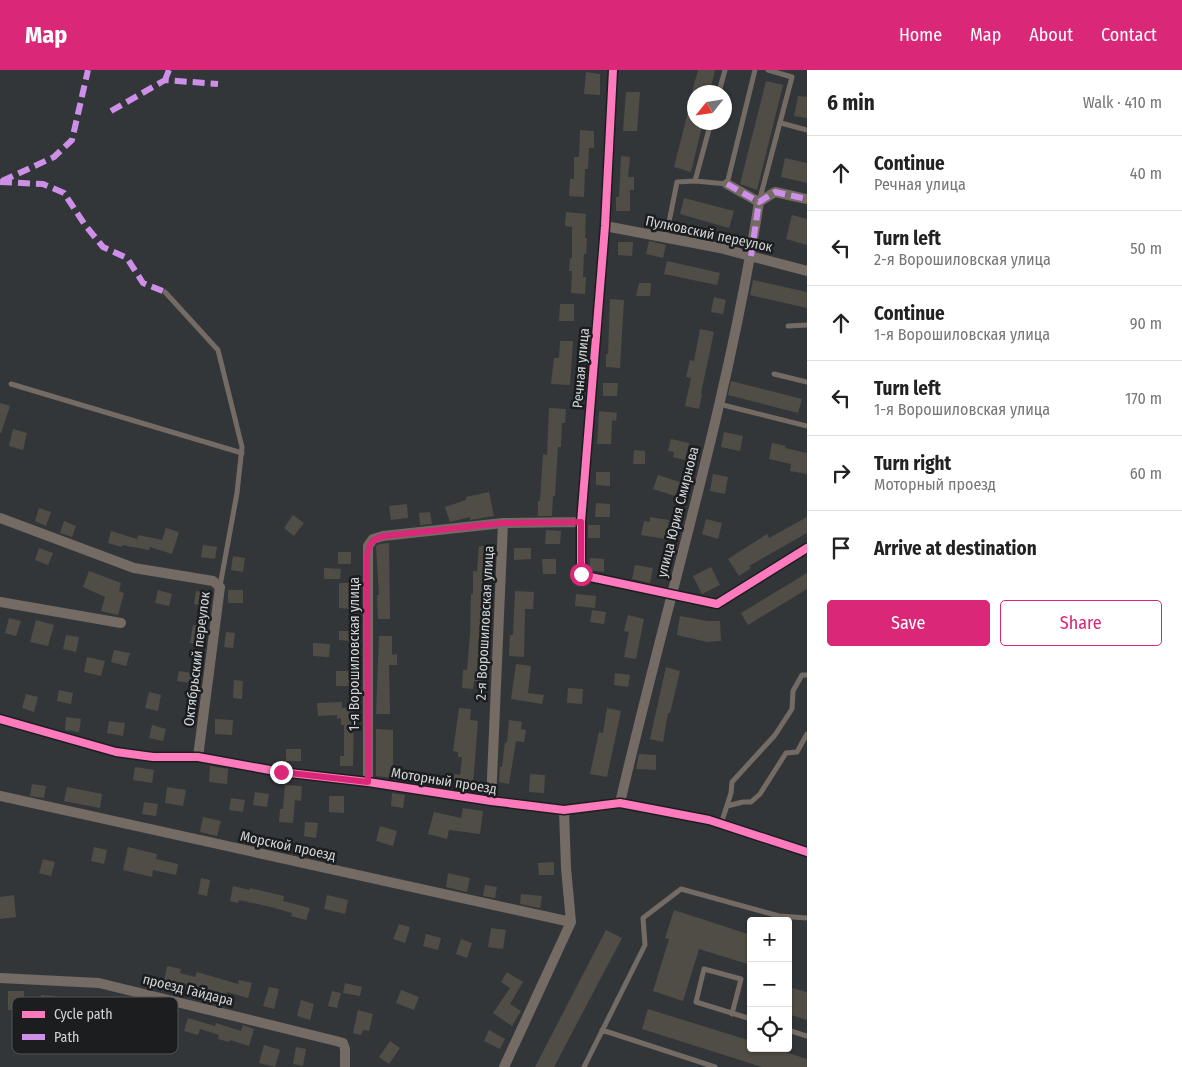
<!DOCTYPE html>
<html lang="en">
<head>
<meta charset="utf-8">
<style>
  :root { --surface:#fff; --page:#f6f6f6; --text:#222; --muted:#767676; --line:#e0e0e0; --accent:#db2777 }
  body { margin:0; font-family:"Fira Sans Condensed",sans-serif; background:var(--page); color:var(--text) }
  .controls { position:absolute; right:15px; bottom:15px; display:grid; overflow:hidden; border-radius:5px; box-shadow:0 1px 4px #0004 }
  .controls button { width:45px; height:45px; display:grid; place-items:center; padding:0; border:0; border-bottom:1px solid var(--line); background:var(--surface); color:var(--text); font:25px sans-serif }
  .compass { position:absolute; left:687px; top:15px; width:45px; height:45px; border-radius:50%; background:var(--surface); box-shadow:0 1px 4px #0004; rotate:240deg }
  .stop { position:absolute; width:15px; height:15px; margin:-11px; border:4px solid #db2777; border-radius:50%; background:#fff }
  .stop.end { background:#db2777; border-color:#fff; box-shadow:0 1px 5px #0008 }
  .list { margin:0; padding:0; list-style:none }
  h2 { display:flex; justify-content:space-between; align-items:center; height:65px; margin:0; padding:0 20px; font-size:21px }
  h2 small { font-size:16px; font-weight:400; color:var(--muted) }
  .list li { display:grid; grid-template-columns:32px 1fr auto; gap:15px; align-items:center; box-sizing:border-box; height:75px; padding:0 20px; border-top:1px solid var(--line) }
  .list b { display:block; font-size:19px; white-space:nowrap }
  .list p { margin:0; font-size:16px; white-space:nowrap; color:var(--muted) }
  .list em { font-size:16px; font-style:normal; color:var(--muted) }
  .actions { display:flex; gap:10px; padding:15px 20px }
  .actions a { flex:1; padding:11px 0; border:1px solid var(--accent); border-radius:5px; text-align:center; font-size:18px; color:var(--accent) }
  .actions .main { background:var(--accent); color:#fff }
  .icon { flex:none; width:28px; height:28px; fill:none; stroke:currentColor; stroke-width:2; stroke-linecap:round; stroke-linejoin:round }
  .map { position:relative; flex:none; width:807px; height:997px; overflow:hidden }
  header { display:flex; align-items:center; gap:30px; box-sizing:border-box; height:70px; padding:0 25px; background:var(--accent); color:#fff }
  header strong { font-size:24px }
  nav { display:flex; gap:28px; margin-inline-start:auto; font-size:18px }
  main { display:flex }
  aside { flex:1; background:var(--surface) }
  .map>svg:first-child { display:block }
  .building { fill:#504d46 }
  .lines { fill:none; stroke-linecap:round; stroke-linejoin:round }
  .lane { stroke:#746b64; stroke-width:5 }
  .street { stroke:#746b64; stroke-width:10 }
  .quiet { stroke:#ce8fe9; stroke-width:6; stroke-dasharray:12 6; stroke-linecap:butt }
  .cycleway-casing { stroke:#1b1d1f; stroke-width:11 }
  .cycleway { stroke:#fd7abc; stroke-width:8 }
  .route { stroke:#db2777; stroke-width:6 }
  .labels { text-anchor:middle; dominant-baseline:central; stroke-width:5; stroke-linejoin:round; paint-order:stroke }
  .street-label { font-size:14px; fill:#d2d5d8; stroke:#1b1d1f }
  .key { fill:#1b1d1f; stroke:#525456; stroke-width:1 }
  .key-label { font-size:14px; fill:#d2d5d8 }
</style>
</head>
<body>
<header>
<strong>Map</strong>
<nav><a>Home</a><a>Map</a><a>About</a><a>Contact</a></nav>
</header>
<main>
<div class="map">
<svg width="807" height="997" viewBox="0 0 807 997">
  <rect width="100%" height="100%" fill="#333639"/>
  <path class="building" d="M698,0H715L710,22H692Z
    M586,2L600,4V25L584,24Z
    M766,11L783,15L757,120L740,114Z
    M626,22H640L637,61H623Z
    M692,26L694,27V52H703L691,102L674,97Z
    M798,26L807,27V48L794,46Z
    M580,60L594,61V78H589L588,99H585L584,127L569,126L570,109H574V87H579Z
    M621,86L630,87L628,107H634V120H630V141H616V127H619Z
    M785,88L807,93V113L781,107Z
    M684,128L734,141L729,158L680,144Z
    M566,142L586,144L585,168H587L586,184H584L583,207H586L585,224L571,223L572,201H569L570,188H572V157L565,156Z
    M792,145L807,149V175L786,169Z
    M649,171L666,175L663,188L646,184Z
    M618,172H633L632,186L618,185Z
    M667,191L720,203L717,215L664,204Z
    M753,210L807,222V238L750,225Z
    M639,213H651L650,226H636Z
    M714,227L726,230L723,244L711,242Z
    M610,229L624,230L620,298L606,297V284H608Z
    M560,234H574V251H559Z
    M700,259L714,262L701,323L702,324L699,339L685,336L691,308L686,307L690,290L694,291Z
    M560,271H573L570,315L551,314L554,288H559Z
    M731,311L802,329L798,343L728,325Z
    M603,313H618L617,326H603Z
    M0,333L10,336L1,363H0Z
    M549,338L566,339L565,353H562L561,377H558L555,426H553L552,446H538V431H540L543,384L547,385Z
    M599,341L617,343L616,351L612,350L611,374H597Z
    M13,359L27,363L23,380L9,376Z
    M724,362L743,366L740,381L721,377Z
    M671,369L689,373L685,390L673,387L674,382L668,381Z
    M772,373L786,376L785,378L807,383V404L790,401L791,394L769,389Z
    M634,380L645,381V394H633Z
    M596,402H610V416L596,415Z
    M713,404L728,407L725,424L710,421Z
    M658,405L680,412L675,426L653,419Z
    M489,422L494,446L470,450V447L450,452L445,437L466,430V427Z
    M596,433L610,434V447H595Z
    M407,434L408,448L391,450L389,436Z
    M39,438L51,442L46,456L35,451Z
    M430,442L432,454L420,455L419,443Z
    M293,445L304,453L294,466L284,458Z
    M650,447L669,450L667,462L679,468L678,471L641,465L644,451L650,452Z
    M807,447V463L749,496L751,498L739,506L728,489L767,464L769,468Z
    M706,449L722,453L718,469L702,464Z
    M64,451L76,456L72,467L60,463Z
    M588,455H600V468H588Z
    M166,458L179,462L172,484L150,477L149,480L122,475V477L108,473L111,461L137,469L138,465L162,470Z
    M546,460L561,461L560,474H545Z
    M389,473L390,549H378L377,525H379L376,476L380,474Z
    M203,475L217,477L215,489L201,487Z
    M479,476L489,477L487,491V525H489L488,537H492L491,545L487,544L482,612L474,611L473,619L462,618L463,600H467L470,564L471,524H473V501H477Z
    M39,478L53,483L48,495L35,490Z
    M514,478H531V489L514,490Z
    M338,482H351V494H338Z
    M233,486L245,488L243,502L231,500Z
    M590,488L604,489V502L589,500Z
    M542,489H556V504H543Z
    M635,495L653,498L650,513L632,509Z
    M711,497L720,515L702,524L693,506Z
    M324,498L341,499L340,509H324Z
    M89,501L121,513L119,521L124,523L118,545L101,541L105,527L83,517Z
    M807,503V519L748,555L741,543Z
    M339,513H352V539L339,538Z
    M158,520L172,524L169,536L155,533Z
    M228,520H243V533H228Z
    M196,521L210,523L208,536L194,534Z
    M515,521L534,522L533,539H525L524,587L509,586L510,565H513Z
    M576,524L596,526L595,538L575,536Z
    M592,540L606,542L604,554L590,552Z
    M628,545L644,549L636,589L624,587L629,562L624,561Z
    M680,546L708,551H720L721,571L707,572L677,565Z
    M9,548L21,551L16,566L5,563Z
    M36,550L54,555L48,576L30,572Z
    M193,555L203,556L200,575L190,573Z
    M339,561H353L352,571L339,570Z
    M226,562L235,563L233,578L224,577Z
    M66,565L79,567L76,582L63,579Z
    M379,566H392V585L397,584V595H389L390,644H376Z
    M313,573L330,574L329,587L313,586Z
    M114,580L130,583L126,596L111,592Z
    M87,587L105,591L101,606L84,602Z
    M516,594L531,596L528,623L544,625L542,634L511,629Z
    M666,597L680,601L670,643H668L663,672L650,669Z
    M179,601L192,603L191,613L177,611Z
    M336,601H353V616H336Z
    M615,603L630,605L628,617L614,615Z
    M234,610L243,611L242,629L233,628Z
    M568,618L583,619L582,634L567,633Z
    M59,620L73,623L71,634L57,631Z
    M149,622L161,625L158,641L145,638Z
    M26,624L38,627L34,642L22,638Z
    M342,632V638L354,637L353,696H340V686H344V655H341V648L337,649V645L318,646L317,633Z
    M459,638L471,639L470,650L478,651L473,714L454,712V704L460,705L462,687H458V682L453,681Z
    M607,638L621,641L607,707L590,704L599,662L603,663Z
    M66,647L81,649L79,662L65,660Z
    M215,649L233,650L232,665L215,664Z
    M509,650L522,652L521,659L526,660L524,672L516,671L509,714L499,712L500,697H502L505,672L507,673Z
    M109,651L125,653L123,666L107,663Z
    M152,655L166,659L163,671L149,668Z
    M376,659L393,660V708L376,706Z
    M286,679H301V691H286Z
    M639,684L656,685V700L636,699Z
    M210,696L228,699L227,714L209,712Z
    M135,697L154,700L152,713L133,710Z
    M530,704L545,705L544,723L529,722Z
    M32,714L46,716L44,728L30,726Z
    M285,715L302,716L301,731L295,730L293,753L279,752L280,739H283Z
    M67,717L102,724L100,738L64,731Z
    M167,717L186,720L183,736L165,733Z
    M255,722L269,724L267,737L253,735Z
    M392,723L405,725L403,738L391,736Z
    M329,726H344V743L329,742Z
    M231,728L245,730L243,742L229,740Z
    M144,732L158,734L156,746L142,744Z
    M463,738L483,741L480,764L449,760L447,769L428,764L434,742L461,748Z
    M203,747L221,751L217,766L200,762Z
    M305,752L318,753L316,768L304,766Z
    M380,756L397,761L393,776L376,771Z
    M94,777L107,780L104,794L91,791Z
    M128,777L157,784L156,789L178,794L176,805L153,800L152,807L123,800Z
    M43,789L55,792L51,806L39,803Z
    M554,792V805H539L538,793Z
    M448,803L470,808L467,822L446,817Z
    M201,808L210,810L207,826L198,824Z
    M485,815L497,817L495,828L483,826Z
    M233,816L250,820V818L284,826L283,831L310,838L306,850L291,846L292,843L271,837L239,830L238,833L230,831Z
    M521,824L542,826L540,838L520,834Z
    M14,825L16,847L0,849V827Z
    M327,825L348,830L345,844L324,839Z
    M674,840L751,865V895L699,879L683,931L653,921L669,869L665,868Z
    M399,854L410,857L405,873L393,869Z
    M491,858L506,860L503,879L488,877Z
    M606,860L622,868L554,997H535Z
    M426,864L441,868L438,880L423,876Z
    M461,869L472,873L467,888L456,884Z
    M167,896L181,899L180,903L195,907L197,902L238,914L239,910L252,913L248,928L227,922L226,926L194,916L193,920L185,918V915L164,911Z
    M507,902L523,912L510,934L521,941L512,956L493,943L510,918L501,912Z
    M345,913L362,917L360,926L343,923Z
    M269,917L279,919L274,939L263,936Z
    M788,917L807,922V950L788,944Z
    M401,920L419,927L414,940L396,933Z
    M8,921H24V929H21V940H8Z
    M332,921L341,923L337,938L328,936Z
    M41,925L54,926L52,946L40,945Z
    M301,930L314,934L310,950L297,946Z
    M648,939L751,971V978H773L807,989V997H762L642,959Z
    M358,940L373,944L369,961L363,960L361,965L353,963Z
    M188,948L215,956L216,953L241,961L243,955L254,959L249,976L230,970L229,972L218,969L219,965L200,959L198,965L184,961Z
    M489,960L505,969L500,979L484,971Z
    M390,971L400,978L389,994L379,987Z
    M264,975L280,980L275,997L259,993Z
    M296,977L306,979L303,996L293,994Z"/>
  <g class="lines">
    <path class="lane" d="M719,22L725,0
      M781,53L807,60
      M695,111L727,114L755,0
      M759,132L792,7L768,0
      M666,167L677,112L695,111L711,52
      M165,222L218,280L242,377L237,423L220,516
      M788,256L807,255
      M774,304L807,312
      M11,314L242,383
      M719,334L807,356
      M727,736L743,732H751L760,724L786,683L797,682L807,664
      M721,754L731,723L732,712L775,665L792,639L793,621L802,605H807
      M732,944L741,909L704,899L696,932L751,949
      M602,960L715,997
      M788,960L807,966
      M584,997L645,875L643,848L681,819L779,846L807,848"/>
    <path class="street" d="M613,0L605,156L581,452V505L717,534L807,478
      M727,114L759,132L775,122L807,129
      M605,156L720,178L807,201
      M0,448L134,498L213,511L220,517L198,687
      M0,532L121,553
      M0,649L116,682L153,687H198L281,702L368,712L491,731L564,740L620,733L709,750L807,782
      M368,712V476L373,469L383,466L503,453
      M0,726L571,852
      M491,731L503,453L581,452
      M620,733C666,533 728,335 759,132
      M564,740L566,798L571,852
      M0,908L99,913L336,971L343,973L345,979V997
      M504,997L571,852"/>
    <path class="quiet" d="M165,10L169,0
      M111,41L165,10L218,14
      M2,111L54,87L72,70L88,0
      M0,112L43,114L64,123L85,155L103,177L127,188L143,213L165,222
      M727,114L759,132L775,122L807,129
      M751,186L759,132"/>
    <defs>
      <path id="cycleway" d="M613,0L605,156L581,452V505L717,534L807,478
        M0,649L116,682L153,687H198L281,702L368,712L491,731L564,740L620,733L709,750L807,782"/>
    </defs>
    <use href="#cycleway" class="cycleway-casing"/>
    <use href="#cycleway" class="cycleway"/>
  </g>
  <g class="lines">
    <path class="route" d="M281,702L368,712L367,488C368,475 370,470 384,466L503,453L581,452V504"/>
  </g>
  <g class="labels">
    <g class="street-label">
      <text transform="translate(709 164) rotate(12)">Пулковский переулок</text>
      <text transform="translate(581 298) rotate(-85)">Речная улица</text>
      <text transform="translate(678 442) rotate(-76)">улица Юрия Смирнова</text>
      <text transform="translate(485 553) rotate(-87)">2-я Ворошиловская улица</text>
      <text transform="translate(354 584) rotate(-90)">1-я Ворошиловская улица</text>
      <text transform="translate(197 589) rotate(-83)">Октябрьский переулок</text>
      <text transform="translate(444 711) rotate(9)">Моторный проезд</text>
      <text transform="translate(288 776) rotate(12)">Морской проезд</text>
      <text transform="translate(188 920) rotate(14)">проезд Гайдара</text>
    </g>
  </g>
  <rect x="12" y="927" width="166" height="57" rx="8" class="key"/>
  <rect x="22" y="941" width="23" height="7" fill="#fd7abc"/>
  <rect x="22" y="964" width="23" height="6" fill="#ce8fe9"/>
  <g class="key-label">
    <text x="54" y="949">Cycle path</text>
    <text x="54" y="972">Path</text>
  </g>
</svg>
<div class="controls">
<button>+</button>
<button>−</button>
<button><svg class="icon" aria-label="locate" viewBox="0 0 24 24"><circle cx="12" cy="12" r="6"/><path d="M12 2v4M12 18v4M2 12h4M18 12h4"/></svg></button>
</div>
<svg class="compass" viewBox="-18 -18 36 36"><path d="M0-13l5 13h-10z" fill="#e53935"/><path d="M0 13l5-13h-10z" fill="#767676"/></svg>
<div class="stop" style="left:581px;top:504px"></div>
<div class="stop end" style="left:281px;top:702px"></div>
</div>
<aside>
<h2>6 min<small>Walk · 410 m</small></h2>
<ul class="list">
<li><svg class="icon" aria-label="ahead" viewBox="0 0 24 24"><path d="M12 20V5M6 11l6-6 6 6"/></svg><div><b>Continue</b><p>Речная улица</p></div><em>40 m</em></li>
<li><svg class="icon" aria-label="left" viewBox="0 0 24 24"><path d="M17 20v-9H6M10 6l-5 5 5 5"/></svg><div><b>Turn left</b><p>2-я Ворошиловская улица</p></div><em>50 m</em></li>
<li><svg class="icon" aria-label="ahead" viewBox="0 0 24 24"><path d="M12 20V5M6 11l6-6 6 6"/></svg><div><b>Continue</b><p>1-я Ворошиловская улица</p></div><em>90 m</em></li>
<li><svg class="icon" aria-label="left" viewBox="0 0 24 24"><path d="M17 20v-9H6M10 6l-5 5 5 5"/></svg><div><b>Turn left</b><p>1-я Ворошиловская улица</p></div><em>170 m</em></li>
<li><svg class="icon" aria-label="right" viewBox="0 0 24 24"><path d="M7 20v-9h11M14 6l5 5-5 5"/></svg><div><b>Turn right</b><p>Моторный проезд</p></div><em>60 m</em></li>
<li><svg class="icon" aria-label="arrive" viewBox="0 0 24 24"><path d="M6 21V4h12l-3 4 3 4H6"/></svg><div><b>Arrive at destination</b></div></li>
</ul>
<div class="actions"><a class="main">Save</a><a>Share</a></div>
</aside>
</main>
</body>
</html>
